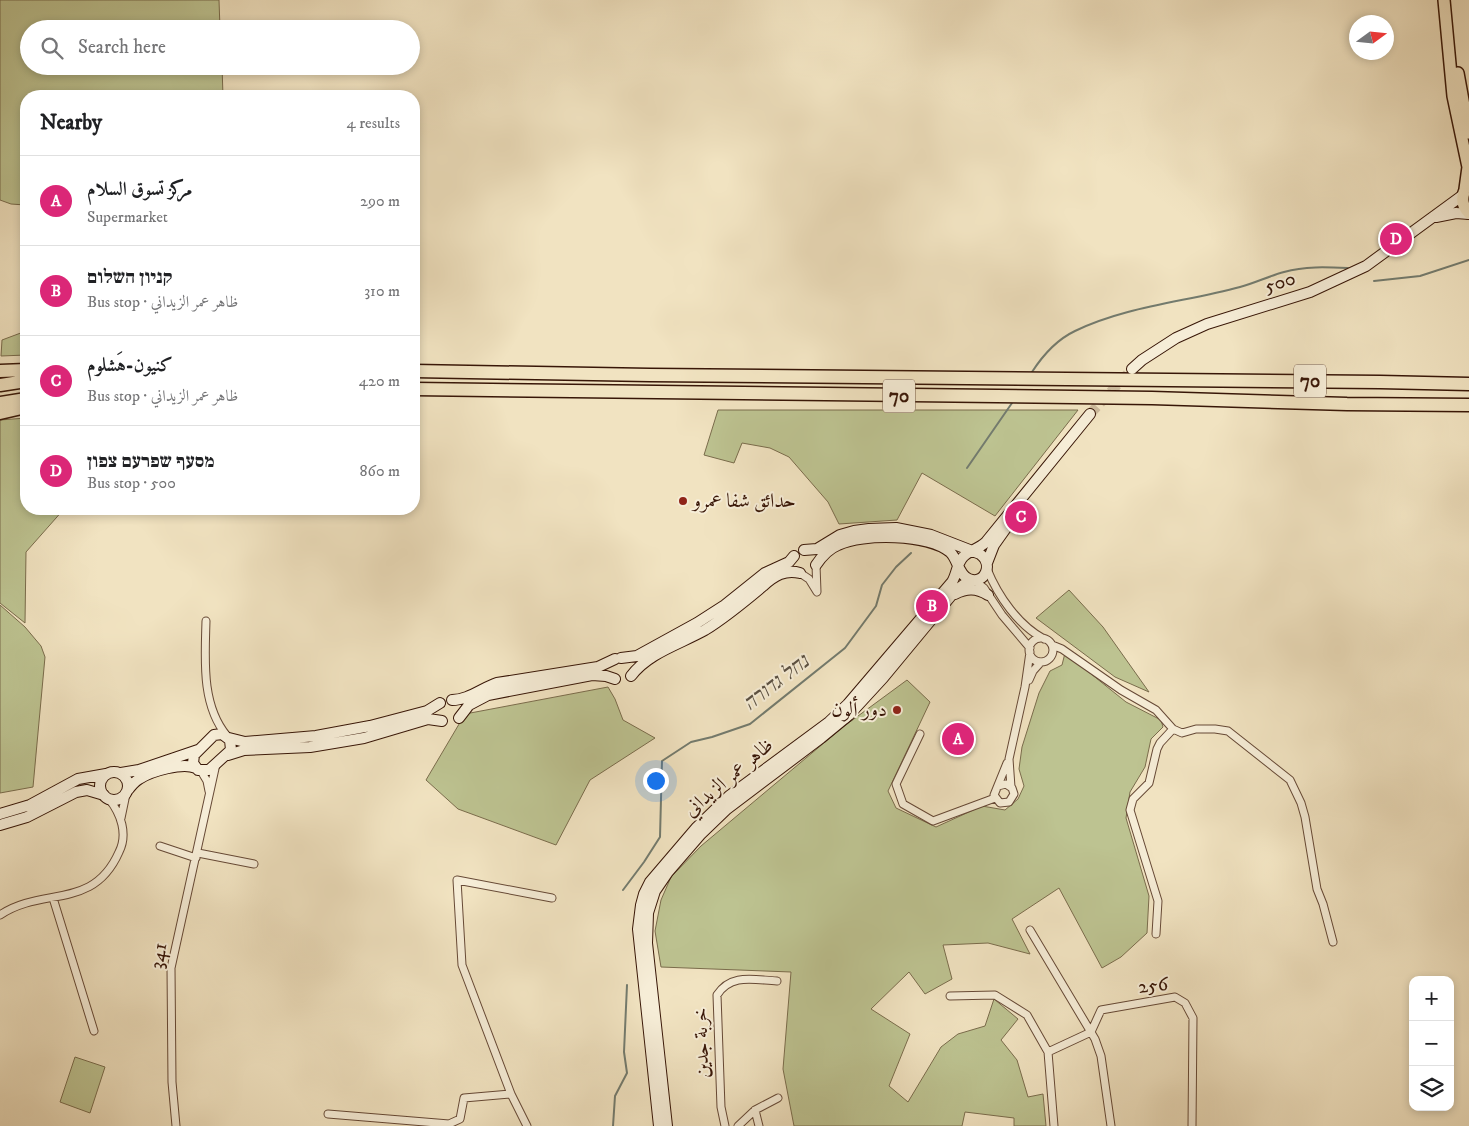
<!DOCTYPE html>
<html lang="en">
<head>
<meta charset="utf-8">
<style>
  :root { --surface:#fff; --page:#f2f2f2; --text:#202124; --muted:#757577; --line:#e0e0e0; --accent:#db2777 }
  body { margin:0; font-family:"IM FELL DW Pica",Amiri,"Frank Ruhl Libre",serif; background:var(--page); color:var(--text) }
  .controls { position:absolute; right:15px; bottom:15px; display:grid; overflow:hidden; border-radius:10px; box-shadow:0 2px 8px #0003 }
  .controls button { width:45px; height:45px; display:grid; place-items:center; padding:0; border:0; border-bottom:1px solid var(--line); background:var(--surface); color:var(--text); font:25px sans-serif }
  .compass { position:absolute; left:1349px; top:15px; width:45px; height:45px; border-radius:50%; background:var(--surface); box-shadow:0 2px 8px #0003; rotate:75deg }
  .you { position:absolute; left:655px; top:780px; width:18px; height:18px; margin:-12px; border:4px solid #fff; border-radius:50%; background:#1a73e8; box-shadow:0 0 0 8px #1a73e833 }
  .badge { display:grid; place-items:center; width:32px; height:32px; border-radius:50%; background:var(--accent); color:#fff; font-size:16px; font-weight:700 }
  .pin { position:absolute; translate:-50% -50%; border:2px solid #fff; box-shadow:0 1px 5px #0006 }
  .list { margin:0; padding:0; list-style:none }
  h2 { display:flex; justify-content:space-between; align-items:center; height:65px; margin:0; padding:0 20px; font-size:21px }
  h2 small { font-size:16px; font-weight:400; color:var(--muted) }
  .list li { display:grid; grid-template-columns:32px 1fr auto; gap:15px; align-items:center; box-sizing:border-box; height:90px; padding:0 20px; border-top:1px solid var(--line) }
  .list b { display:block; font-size:19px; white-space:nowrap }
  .list p { margin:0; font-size:16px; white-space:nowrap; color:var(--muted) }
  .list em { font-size:16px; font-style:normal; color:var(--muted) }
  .icon { flex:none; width:28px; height:28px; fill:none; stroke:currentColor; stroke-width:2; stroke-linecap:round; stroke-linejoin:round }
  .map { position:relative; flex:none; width:1469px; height:1126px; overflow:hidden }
  .search { position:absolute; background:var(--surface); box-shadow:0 2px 8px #0003; left:20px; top:20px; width:400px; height:55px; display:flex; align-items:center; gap:12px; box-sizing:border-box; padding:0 18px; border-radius:28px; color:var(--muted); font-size:19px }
  .panel { position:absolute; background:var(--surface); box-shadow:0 2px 8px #0003; left:20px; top:90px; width:400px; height:425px; border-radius:20px }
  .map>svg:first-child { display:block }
  .green { fill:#bdc391; stroke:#7a6c4c }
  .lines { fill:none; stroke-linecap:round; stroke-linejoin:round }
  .stream { stroke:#737b6e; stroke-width:2 }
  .secondary-tunnel { stroke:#ccba9c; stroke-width:10; stroke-dasharray:10 5; stroke-linecap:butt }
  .street-casing { stroke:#664936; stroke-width:9 }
  .secondary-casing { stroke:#381607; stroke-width:12 }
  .primary-casing { stroke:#381607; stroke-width:14 }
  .highway-casing { stroke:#381607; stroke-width:15 }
  .street { stroke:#f6edd7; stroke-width:7 }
  .secondary { stroke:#f6edd7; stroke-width:10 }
  .primary { stroke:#f1e3c1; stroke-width:11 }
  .highway { stroke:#f1e3c1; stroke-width:12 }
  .poi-dot { fill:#8f2418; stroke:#f6edd7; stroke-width:2 }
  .labels { text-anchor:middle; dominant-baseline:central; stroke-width:4; stroke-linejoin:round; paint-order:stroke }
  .shield { fill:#f6edd7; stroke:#715645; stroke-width:1 }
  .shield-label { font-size:19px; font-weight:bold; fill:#381607 }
  .street-label { font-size:20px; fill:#381607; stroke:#f6edd7 }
  .poi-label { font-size:20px; fill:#381607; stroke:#f6edd7; text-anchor:start }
  .water-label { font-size:21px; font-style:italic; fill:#5b5143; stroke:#f6edd7 }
</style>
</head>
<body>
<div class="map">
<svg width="1469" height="1126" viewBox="0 0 1469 1126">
  <rect width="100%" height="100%" fill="#f1e3c1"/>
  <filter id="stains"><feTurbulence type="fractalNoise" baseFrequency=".004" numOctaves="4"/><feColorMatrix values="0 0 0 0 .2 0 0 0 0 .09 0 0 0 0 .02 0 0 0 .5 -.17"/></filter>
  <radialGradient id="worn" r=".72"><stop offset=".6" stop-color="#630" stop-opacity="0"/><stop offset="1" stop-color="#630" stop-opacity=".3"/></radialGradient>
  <path class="green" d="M0,0H219L220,29H29V66H222L223,96H26V203L25,205L11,204L0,200Z
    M26,331V355L1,356L2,340Z
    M718,410H1078L995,516L922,473L897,520L839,524L828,502L789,457L770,448L742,443L734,463L704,455Z
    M26,418V509H64L26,552L25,623L0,603V420Z
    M1069,590L1103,627L1149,692L1115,677L1036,618Z
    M0,605L25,627L41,646L45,657L33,787L0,793Z
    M1065,653L1126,702L1161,720L1163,727L1151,739L1145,767L1130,792L1126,818L1149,896L1147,933L1121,957L1102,968L1059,888L1012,919L1030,954L988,943L943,945L952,979L925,994L909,972L871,1009L910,1034L889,1086L908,1102L941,1047L958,1034L985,1026L994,999L1018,1019L1001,1040L1017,1060L1028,1097L1043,1094L1046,1126H1014V1118L965,1112L962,1126H794L783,1069L791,972L661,967L655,931L661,900L671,877L701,846L843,727L907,680L930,702L888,791L896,808L936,827L982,806L1005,810L1018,799L1024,786L1019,769L1022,747L1039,693L1050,671L1062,665Z
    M608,687L615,699L623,720L655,738L590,780L556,845L458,809L426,780L465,714Z
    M75,1057L105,1067L90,1113L60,1102Z"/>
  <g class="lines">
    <path class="stream" d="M1374,281L1420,276L1469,260
      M1032,372C1043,355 1056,340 1075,331C1127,306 1185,302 1240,287C1255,283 1269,276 1284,272C1305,266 1326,267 1348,268
      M967,468L1012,403
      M623,890L644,862L660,837L662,761L691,742L712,737L750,724L845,648L876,606L882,585L896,567L911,553
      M613,1126L615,1096L627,1073L624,1052L627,985"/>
    <path class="secondary-tunnel" d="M1090,414L1132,369"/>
    <defs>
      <path id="street" d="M987,569C998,596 1018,625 1044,639
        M800,573L809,579L817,592L816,565
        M974,580L984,588L1002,615L1030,648
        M206,621C205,659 201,705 227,736
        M1029 650a12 12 0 1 1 24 0a12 12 0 1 1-24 0Z
        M1052,645L1062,649L1121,690L1156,710L1173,729L1182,733L1196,729H1215L1228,731L1290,780L1301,803L1305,817L1317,889L1323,904L1333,942
        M1029,680L1033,671L1041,662
        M920,734L896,784L903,804L933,821L995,798
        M201,771L207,781L209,791
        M998,786L1006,784L1012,788L1014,794L1009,802L1000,803L994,795L1007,763
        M1011,787L1009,759L1025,687L1030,652
        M121,818L126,794
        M160,846L196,858
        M198,853L254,864
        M53,898L94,1031
        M0,915C43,886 93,911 119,852C128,834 121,814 109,799
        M1030,930L1095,1039L1101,1056L1111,1126
        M1156,934L1158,901L1130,810L1133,799L1149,783L1157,749L1160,743L1173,729
        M950,996L995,995L1027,1015L1048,1052L1054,1126
        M1048,1052L1091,1032L1101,1010L1175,997L1185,1003L1193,1018L1192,1126
        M755,1110L759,1126
        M328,1114L449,1124L460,1119L464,1098L511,1094
        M176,1126L172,1082L171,968L216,764
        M527,1126L511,1094L462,965L457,880L552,898
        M725,1126L721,1107L717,995C731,973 754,980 777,981
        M738,1126L755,1110L778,1098"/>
      <path id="secondary" d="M1436,217L1456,213L1469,214
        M1132,369L1142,360L1176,338L1207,324L1310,292L1366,266L1463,195
        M804,550L817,549L840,535L854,531L869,529L896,528L931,535L980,554C994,564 985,585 969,579C958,575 958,559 950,552C928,534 863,533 838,545C828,549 822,556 816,565
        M987,563L994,545L1011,521
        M955,594C967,588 976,588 988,595
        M621,658L637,656L697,623L725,605L765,573L789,562L794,556
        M631,676C648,653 680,644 705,630C726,617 744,602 763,586C774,576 785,569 800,573
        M452,700C468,700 482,688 497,683L598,667L615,659
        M459,718L469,705L488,695L592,675L606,676L615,679
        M222,734L230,740L231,750L209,770H198L193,763L194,755L214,735Z
        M229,738L245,742L316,736L370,726L427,711L440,703
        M228,755L244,750L310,747L364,738L428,719L442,721
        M100 786a14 14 0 1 1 28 0a14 14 0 1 1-28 0Z
        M121,773L139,770L198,750
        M128,790C131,786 134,782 139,779C151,771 183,762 196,768
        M0,814L30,805L78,779L106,774
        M0,825L27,817L76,792L87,790L104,795
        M659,1126L638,929L641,905L644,894L650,882L697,827L729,796L829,722L848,704L952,582C957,574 957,563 963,557C968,551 979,549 986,542L1090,414
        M667,1126L647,943L648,913L655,891L668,872L700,835L727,809L821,738L849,715L883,678L955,591L970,580"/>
      <path id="primary" d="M1444,0L1453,96L1468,167L1465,189
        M1458,73L1469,133
        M1469,184C1461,194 1460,204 1469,213"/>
      <path id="highway" d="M0,371L26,370
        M414,371L650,375L1380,382L1469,384
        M0,385L26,381
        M414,389L1152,398L1347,404L1469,405
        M0,403L26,399
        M0,413L26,407"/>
    </defs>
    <use href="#street" class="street-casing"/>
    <use href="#secondary" class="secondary-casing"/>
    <use href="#primary" class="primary-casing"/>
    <use href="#highway" class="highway-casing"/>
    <use href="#street" class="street"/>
    <use href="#secondary" class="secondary"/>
    <use href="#primary" class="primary"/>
    <use href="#highway" class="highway"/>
  </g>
  <g class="poi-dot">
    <circle cx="683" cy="501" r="5"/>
    <circle cx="897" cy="710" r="5"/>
  </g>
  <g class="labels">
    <g class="shield">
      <rect x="1294" y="364.5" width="32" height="33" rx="4"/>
      <rect x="883" y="379.5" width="32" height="33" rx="4"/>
    </g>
    <g class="shield-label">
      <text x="1310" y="381">70</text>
      <text x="899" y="396">70</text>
    </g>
    <g class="street-label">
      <text transform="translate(1280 283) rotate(-18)">500</text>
      <text transform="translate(729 778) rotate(-40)">ظاهر عمر الزيداني</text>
      <text transform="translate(159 956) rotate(-81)">341</text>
      <text transform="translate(1153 986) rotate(-6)">256</text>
      <text transform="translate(702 1043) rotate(-92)">خربة جدين</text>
    </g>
    <g class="poi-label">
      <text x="693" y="501">حدائق شفا عمرو</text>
      <text x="887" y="710" text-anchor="end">دور ألون</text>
    </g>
    <g class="water-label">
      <text transform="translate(776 683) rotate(-38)">נחל גדורה</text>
    </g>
  </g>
  <rect width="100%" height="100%" filter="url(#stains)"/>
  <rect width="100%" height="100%" fill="url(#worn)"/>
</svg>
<div class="controls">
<button>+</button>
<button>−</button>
<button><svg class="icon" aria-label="layers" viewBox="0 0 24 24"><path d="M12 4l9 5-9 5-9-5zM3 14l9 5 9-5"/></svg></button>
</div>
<svg class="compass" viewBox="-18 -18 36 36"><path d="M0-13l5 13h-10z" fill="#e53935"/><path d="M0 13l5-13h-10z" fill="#757577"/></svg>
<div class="you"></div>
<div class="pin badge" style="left:958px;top:739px">A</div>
<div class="pin badge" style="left:932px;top:606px">B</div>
<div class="pin badge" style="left:1021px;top:517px">C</div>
<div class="pin badge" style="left:1396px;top:239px">D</div>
<div class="search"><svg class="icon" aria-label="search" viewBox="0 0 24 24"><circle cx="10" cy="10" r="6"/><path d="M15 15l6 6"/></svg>Search here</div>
<section class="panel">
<h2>Nearby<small>4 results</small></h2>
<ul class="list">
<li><span class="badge">A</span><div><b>مركز تسوق السلام</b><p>Supermarket</p></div><em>290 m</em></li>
<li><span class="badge">B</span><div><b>קניון השלום</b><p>Bus stop · ظاهر عمر الزيداني</p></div><em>310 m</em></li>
<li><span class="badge">C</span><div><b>كنيون-هَشلوم</b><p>Bus stop · ظاهر عمر الزيداني</p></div><em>420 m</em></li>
<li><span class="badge">D</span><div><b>מסעף שפרעם צפון</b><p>Bus stop · 500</p></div><em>860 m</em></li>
</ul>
</section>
</div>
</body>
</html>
